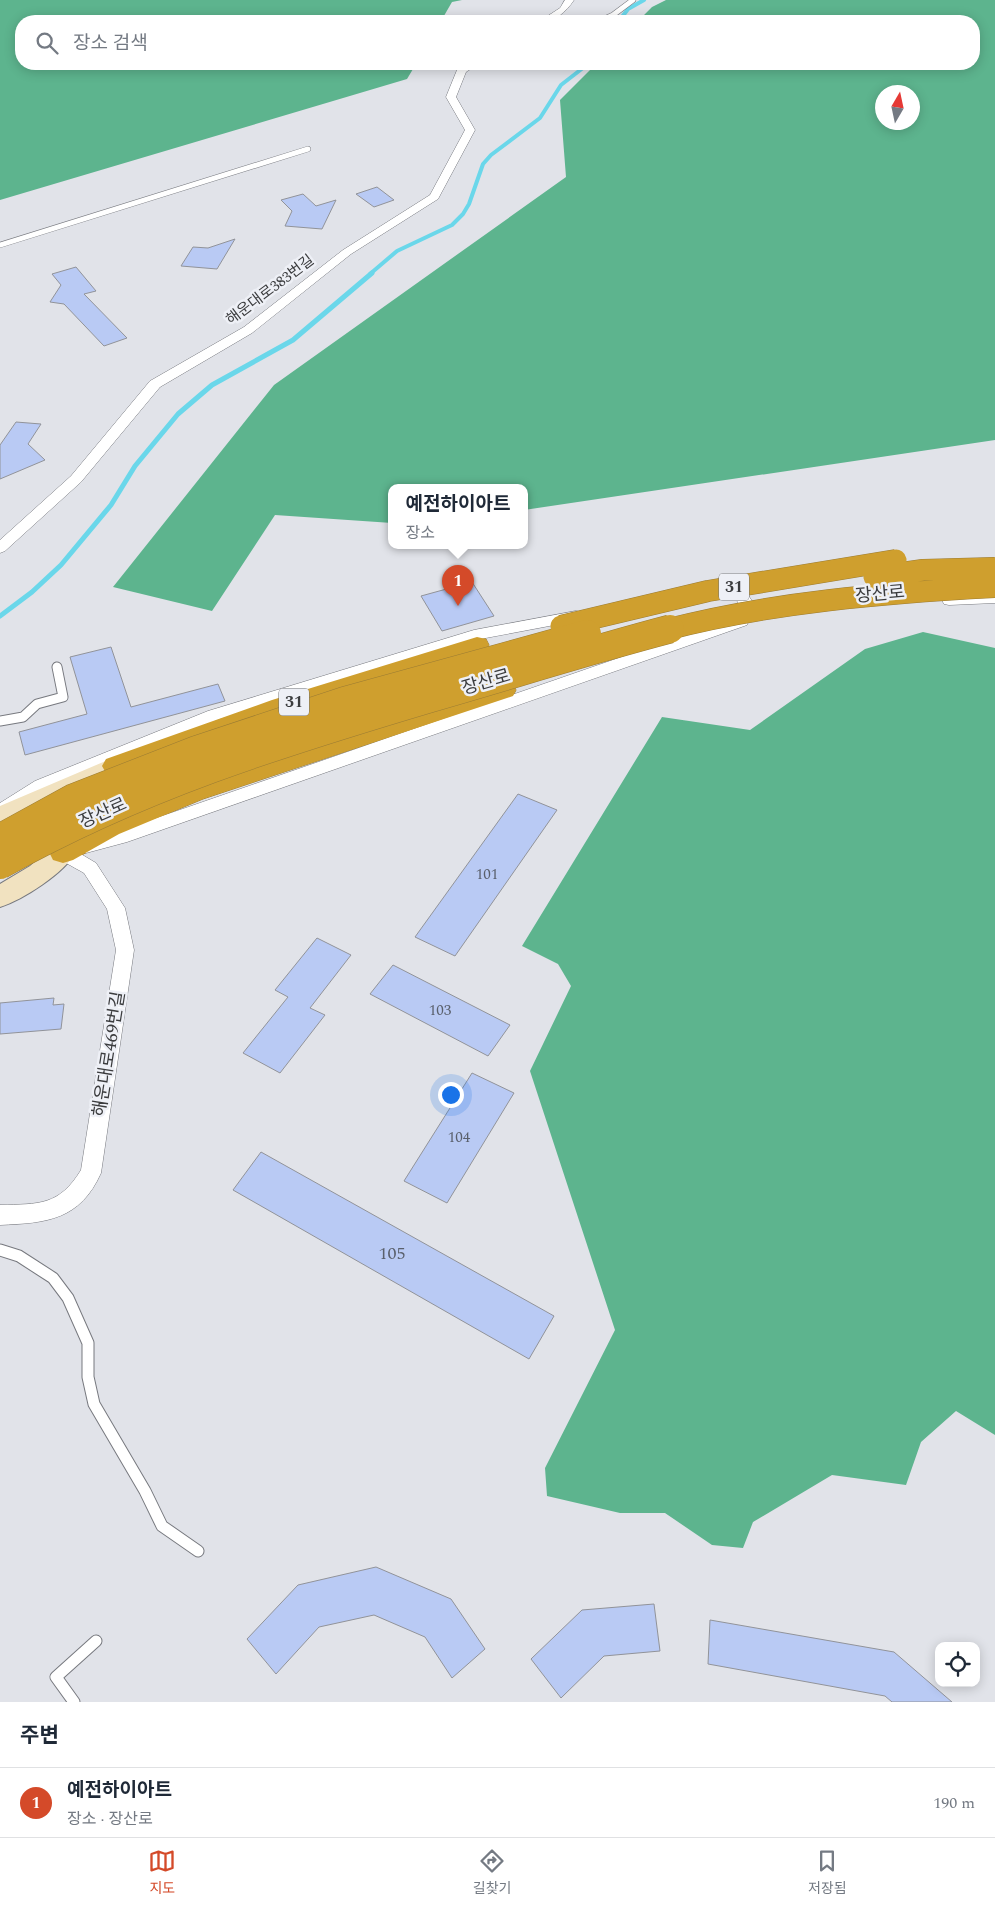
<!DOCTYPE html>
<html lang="ko">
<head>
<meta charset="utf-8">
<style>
  :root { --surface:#fff; --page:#f6f6f7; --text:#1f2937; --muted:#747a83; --line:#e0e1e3; --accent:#d44a29 }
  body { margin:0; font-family:Spectral,"Noto Sans KR",serif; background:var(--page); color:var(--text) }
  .controls { position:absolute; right:15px; bottom:15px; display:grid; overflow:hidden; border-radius:10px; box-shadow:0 2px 12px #0003 }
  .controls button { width:45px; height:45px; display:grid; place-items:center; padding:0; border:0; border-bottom:1px solid var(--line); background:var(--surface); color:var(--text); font:25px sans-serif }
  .compass { position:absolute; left:875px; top:85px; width:45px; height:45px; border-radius:50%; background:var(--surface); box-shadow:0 2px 12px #0003; rotate:9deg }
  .you { position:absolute; left:450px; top:1094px; width:18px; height:18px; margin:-12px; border:4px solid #fff; border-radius:50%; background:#1a73e8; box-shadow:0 0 0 8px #1a73e833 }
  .badge { display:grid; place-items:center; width:32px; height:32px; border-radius:50%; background:var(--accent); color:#fff; font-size:16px; font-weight:700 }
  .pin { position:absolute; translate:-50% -41px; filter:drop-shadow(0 1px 2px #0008) }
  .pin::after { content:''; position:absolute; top:26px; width:18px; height:15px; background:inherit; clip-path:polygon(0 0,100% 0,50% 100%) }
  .popup { position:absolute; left:388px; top:484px; width:140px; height:65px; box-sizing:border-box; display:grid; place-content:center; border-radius:10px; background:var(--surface); filter:drop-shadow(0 1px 4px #0005); font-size:16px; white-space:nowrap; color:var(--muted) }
  .popup b { font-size:19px; color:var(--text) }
  .popup::after { content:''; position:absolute; left:50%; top:100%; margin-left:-10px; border:10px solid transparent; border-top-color:var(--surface) }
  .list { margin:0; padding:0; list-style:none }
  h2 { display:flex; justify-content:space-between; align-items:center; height:65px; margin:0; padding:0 20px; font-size:21px }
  h2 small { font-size:16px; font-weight:400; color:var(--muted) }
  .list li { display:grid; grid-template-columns:32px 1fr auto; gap:15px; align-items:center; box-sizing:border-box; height:70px; padding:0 20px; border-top:1px solid var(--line) }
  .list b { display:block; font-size:19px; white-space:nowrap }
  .list p { margin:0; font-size:16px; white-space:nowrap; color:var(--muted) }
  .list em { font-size:16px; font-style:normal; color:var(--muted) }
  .icon { flex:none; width:28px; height:28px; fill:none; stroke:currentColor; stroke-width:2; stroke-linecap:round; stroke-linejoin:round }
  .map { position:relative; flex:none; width:995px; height:1702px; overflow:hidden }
  .search { position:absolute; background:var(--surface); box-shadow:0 2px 12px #0003; left:15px; right:15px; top:15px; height:55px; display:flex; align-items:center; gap:12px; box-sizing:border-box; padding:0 18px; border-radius:20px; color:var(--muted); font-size:19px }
  .sheet { height:135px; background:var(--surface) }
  nav { display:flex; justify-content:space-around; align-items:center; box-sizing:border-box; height:70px; border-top:1px solid var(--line); background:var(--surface); font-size:14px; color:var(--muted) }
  nav a { display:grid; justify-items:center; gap:2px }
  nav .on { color:var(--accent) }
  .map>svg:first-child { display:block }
  .forest { fill:#5db48e; fill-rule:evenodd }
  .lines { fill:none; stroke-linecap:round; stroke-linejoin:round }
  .stream-far1 { stroke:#6ad7ea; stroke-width:4 }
  .stream { stroke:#6ad7ea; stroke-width:5 }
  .building { fill:#b9caf4; stroke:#919399 }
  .lane-far2-casing { stroke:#77797f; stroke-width:6 }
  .lane-far1-casing { stroke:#77797f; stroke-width:11 }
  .lane-casing { stroke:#77797f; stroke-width:13 }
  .street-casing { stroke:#77797f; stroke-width:1 }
  .secondary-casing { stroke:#77797f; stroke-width:2 }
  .highway-casing { stroke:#9b7c34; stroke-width:1 }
  .lane-far2 { stroke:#fff; stroke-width:5 }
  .lane-far1 { stroke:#fff; stroke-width:9 }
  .lane { stroke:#fff; stroke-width:11 }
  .street { fill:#fff; fill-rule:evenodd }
  .secondary { fill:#f1e2c0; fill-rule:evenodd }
  .highway { fill:#cf9f2e; fill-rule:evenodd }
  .highway-bridge-far1-casing { stroke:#9b7c34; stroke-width:22; stroke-linecap:butt }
  .highway-bridge-casing { stroke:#9b7c34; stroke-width:29; stroke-linecap:butt }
  .highway-bridge-far1 { stroke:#cf9f2e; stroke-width:21 }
  .highway-bridge { stroke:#cf9f2e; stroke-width:28 }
  .labels { text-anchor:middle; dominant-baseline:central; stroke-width:5; stroke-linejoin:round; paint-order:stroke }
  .far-street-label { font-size:15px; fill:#3b3c3e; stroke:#eef0f6 }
  .number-label { font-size:15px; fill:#5a606c }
  .shield { fill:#eef0f6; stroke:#717275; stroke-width:1 }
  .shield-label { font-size:16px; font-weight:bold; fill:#3b3c3e }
  .street-label { font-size:18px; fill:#3b3c3e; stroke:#eef0f6 }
  .near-number-label { font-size:18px; fill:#5a606c }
</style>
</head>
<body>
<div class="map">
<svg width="995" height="1702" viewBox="0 0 995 1702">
  <rect width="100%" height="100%" fill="#e1e3e9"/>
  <path class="forest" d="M0,0H462L452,2L441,21H21V64H416L407,79L0,200Z
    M666,0H995V440L524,510V487H392V523L275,515L212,611L113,587L274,385L566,177L560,100L596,64H974V21H638L652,7ZM912,92V122H882V92Z
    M923,632L995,648V1435L956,1411L921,1442L906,1485L832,1475L753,1522L743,1548L712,1545L665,1513H620L547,1496L545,1468L615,1330L530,1071L571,986L558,964L522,946L662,717L750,730L865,649Z"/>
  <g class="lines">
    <path class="stream-far1" d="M619,21L628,9L644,0
      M370,274L397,251L452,225L463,214L469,204L483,164L491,155L540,118L561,85L588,64"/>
    <path class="stream" d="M0,616L32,592L61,565L111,505L135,466L178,414L212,385L293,340L372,273"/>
  </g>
  <path class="building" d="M377,187L394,200L374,207L356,194Z
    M303,194L316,206L336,200L322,229L285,226L292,211L281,200Z
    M235,239L217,269L181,266L193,247L208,248Z
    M76,267L96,291L84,294L127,338L104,346L64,304L50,302L61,285L52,274Z
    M16,422L41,424L28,444L45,460L0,479V445Z
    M472,582L494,616L442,631L421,596Z
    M111,647L131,707L218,684L225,701L25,755L19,732L87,714L70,657Z
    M518,794L557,810L455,956L415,937Z
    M317,938L351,955L310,1008L325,1015L280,1073L243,1053L288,997L275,990Z
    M393,965L510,1025L488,1056L370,994Z
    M54,998L53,1005L64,1004L61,1029L0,1034V1003Z
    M472,1073L514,1093L447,1203L404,1181Z
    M261,1152L554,1316L529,1359L233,1190Z
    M376,1567L451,1599L485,1649L452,1678L425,1637L374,1615L319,1627L276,1674L247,1639L298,1585Z
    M654,1604L660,1651L604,1656L561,1698L531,1659L582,1610Z
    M710,1620L894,1652L952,1702H892L885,1696L708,1664Z"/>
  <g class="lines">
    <defs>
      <path id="lane-far2" d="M600,21L613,15L633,0
        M0,245L308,149"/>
      <path id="lane-far1" d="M0,721L23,717L37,704L63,697L57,667"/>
      <path id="lane" d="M0,1250L19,1256L53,1278L68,1298L88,1343V1377L94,1404L145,1491L162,1526L198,1551
        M74,1702L56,1677L96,1641"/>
      <path id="street" d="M565,0H574C565,13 556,21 540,21L560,8Z
        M466,64H478L466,72L456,97L475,130L438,199L351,254L252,333L160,387L81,482L5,551L0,553V540L71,476L150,381L244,327L343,250L430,195L465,130L446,97L457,70Z
        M741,591L746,592L762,616L759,620H749L747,625L127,842L86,853L80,851L77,846L80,841L119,831L737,617H747L734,596L736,592Z
        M995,593V603L949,605L944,604L942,600L944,596L949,595Z
        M576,611L581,612L584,616L581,620L475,640L220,719L47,789L6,817L0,818V803L35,781L208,711L474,630Z
        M54,841L69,847L96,863L125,908L134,950L101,1173C80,1220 47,1223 0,1225V1205C39,1204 59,1206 81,1170L116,950L107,909L84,873L48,853L45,848L48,843Z"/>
      <path id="secondary" d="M115,757L123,760L127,766L123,772L0,825V806Z
        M63,842L72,845L76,852C64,873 23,900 0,907V884L30,866L54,845Z"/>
      <path id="highway" d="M477,637L486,639L489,645L486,651L290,712L115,776L106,773L102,766L106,759L272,700Z
        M504,681L513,684L516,690L513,696L203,799L119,834L73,860L63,863L53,860L49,852L53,844L99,820L185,785Z"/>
    </defs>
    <use href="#lane-far2" class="lane-far2-casing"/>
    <use href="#lane-far1" class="lane-far1-casing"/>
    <use href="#lane" class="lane-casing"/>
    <use href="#street" class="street-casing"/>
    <use href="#secondary" class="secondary-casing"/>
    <use href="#highway" class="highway-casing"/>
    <use href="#lane-far2" class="lane-far2"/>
    <use href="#lane-far1" class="lane-far1"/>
    <use href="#lane" class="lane"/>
    <use href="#street" class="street"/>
    <use href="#secondary" class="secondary"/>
    <use href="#highway" class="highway"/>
    <defs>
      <path id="highway-bridge-far1" d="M874,577L923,570L995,568
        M561,626L708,591L896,560
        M665,630C773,602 884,593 995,587"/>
      <path id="highway-bridge" d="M0,838L73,798L196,750L344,701L587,634
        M0,865C138,787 280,743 431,698C511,675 590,650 670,629"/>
    </defs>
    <use href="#highway-bridge-far1" class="highway-bridge-far1-casing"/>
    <use href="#highway-bridge" class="highway-bridge-casing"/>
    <use href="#highway-bridge-far1" class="highway-bridge-far1"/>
    <use href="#highway-bridge" class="highway-bridge"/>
  </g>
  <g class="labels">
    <g class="far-street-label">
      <text transform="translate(270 290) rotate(-37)">해운대로383번길</text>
    </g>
    <g class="number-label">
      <text x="487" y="874">101</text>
      <text x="440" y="1010">103</text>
      <text x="459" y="1137">104</text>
    </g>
    <g class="shield">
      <rect x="719" y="573.5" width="30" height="27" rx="4"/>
      <rect x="279" y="688.5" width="30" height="27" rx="4"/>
    </g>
    <g class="shield-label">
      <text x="734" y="587">31</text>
      <text x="294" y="702">31</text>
    </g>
    <g class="street-label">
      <text transform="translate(880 594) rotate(-5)">장산로</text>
      <text transform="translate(486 682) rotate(-16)">장산로</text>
      <text transform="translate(103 813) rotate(-24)">장산로</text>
      <text transform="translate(109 1054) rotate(-81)">해운대로469번길</text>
    </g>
    <g class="near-number-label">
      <text x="392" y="1253">105</text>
    </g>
  </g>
</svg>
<div class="controls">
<button><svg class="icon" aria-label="locate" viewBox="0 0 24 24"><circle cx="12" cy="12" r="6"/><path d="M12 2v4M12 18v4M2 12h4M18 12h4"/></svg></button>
</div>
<svg class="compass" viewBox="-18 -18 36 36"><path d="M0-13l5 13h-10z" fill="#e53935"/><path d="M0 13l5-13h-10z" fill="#747a83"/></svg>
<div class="you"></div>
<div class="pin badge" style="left:458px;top:606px">1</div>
<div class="popup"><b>예전하이아트</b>장소</div>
<div class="search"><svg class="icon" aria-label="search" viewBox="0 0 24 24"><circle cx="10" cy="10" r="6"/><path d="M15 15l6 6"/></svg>장소 검색</div>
</div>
<section class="sheet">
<h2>주변<small></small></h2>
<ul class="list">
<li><span class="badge">1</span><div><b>예전하이아트</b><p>장소 · 장산로</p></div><em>190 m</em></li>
</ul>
</section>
<nav>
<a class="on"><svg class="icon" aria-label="map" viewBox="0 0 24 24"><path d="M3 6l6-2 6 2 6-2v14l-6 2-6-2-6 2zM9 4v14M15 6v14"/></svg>지도</a>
<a><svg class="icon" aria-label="directions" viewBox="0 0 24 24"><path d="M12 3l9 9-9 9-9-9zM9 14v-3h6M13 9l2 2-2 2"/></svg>길찾기</a>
<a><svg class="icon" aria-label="saved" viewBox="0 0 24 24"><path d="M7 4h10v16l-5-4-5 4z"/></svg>저장됨</a>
</nav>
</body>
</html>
